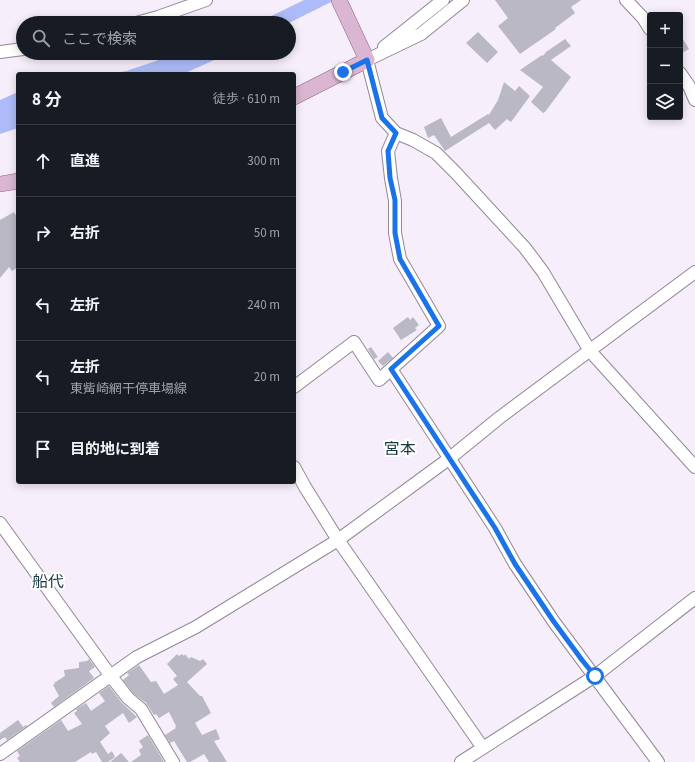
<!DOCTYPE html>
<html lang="ja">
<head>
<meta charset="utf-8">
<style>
  :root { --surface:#171b24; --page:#20242c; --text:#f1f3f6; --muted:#9ea1a6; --line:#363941 }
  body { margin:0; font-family:"Source Sans 3","Noto Sans JP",sans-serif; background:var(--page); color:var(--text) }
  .controls { position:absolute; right:12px; top:12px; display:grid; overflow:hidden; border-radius:4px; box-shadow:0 2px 10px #0003 }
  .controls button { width:36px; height:36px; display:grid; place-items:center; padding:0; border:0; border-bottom:1px solid var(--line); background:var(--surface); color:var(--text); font:20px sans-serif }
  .stop { position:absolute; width:12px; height:12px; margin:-9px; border:3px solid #1a73e8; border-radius:50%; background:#fff }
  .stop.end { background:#1a73e8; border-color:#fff; box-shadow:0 1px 4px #0008 }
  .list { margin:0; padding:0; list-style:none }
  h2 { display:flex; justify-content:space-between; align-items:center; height:52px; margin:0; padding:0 16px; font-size:17px }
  h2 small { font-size:13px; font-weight:400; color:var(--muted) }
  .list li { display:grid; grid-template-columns:26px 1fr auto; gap:12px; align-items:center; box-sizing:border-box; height:72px; padding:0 16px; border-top:1px solid var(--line) }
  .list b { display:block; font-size:15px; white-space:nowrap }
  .list p { margin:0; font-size:13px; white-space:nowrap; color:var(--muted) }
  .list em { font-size:13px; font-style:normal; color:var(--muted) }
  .icon { flex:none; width:22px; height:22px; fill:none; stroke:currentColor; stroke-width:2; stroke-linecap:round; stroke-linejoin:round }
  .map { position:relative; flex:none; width:695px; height:762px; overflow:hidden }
  .search { position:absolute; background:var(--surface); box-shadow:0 2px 10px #0003; left:16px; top:16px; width:280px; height:44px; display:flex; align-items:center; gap:10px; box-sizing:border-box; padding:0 14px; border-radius:22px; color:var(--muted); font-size:15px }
  .panel { position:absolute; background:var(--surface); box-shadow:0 2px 10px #0003; left:16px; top:72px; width:280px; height:412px; border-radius:4px }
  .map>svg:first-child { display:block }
  .water { fill:#adbbf8 }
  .building { fill:#bab8c5 }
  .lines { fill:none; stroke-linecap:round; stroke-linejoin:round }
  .minor-casing { stroke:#908893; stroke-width:14 }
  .major-casing { stroke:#8f6787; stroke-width:16 }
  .minor { stroke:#fff; stroke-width:12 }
  .major { stroke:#dab6d2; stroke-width:15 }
  .route { stroke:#1a73e8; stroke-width:5 }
  .labels { text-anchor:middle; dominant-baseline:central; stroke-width:4; stroke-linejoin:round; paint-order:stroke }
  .quarter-label { font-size:16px; fill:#193a41; stroke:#fff }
</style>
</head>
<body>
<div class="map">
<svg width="695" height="762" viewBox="0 0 695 762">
  <rect width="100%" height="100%" fill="#f6eefa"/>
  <path class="water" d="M304,0H335L289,23H257Z
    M180,53H230L183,74H110L126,71Z
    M18,92V128L0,134V100Z"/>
  <path class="building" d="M495,0H581L571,7L575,13L555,28L556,29L520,54L498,26L508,18Z
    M478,32L498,52L487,63L466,43Z
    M680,34L689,49L680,54Z
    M565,39L571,46L551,60L571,77L545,112L543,113L531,102L543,87L520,70L542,55L543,56L546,52Z
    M504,82L515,91L519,86L530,96L511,122L507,119L495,130L489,123L445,151L434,135L428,138L424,127L441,118L451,137L488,114L489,115L498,100Z
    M14,212L18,219V267L12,271L9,267L0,278V220Z
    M408,317L410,320L413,317L419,325L415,328L417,330L401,340L393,328Z
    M371,347L378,357L374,359L368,349Z
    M388,352L393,358L383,366L378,361Z
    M177,654L179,656L182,654L184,656L185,654L189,659L191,657L200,661L203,659L207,664L187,682L200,696H202L211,713L195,723L202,735L216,729L220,739L214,741L227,762H209L204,754L190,762H187L174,741L170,743L165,735L176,728L175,727L176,726L169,712L159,718L156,714L154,715L146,703L133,693L123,680L129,675L127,673L139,665L151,682L156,681L164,694L178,685L173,679L177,676L167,664Z
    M89,659L95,667L89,671L94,678L54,707L51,703L59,696L53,685L55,684L54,683L65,676L64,670L79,668V662L87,661Z
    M109,686L122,703L137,717L129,723L123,713L105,726L110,733L100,742L108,754L112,751L115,757L108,762H102L96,752L92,754L91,752L75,762H20L17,758L20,756L17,751L61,720L68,731L82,724L74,713L77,711L76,709L86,703L91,711L105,701L99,693Z
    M18,720L23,727L26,725L27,726L7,740L5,737L0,740V733Z
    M148,735L164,762H131L141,755L139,750L143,747L139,741Z
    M121,753L129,762H110Z"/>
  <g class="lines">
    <defs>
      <path id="minor" d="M626,0L643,18L650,29
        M136,23L158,17L206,0
        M384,47L443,0
        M0,52L23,49
        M367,60L382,118L396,133L413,140L436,153L456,173L525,248L543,272L590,351L695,467
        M367,60L421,34L463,0
        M680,73L689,86L695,100
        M391,369L495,528L515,564L554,622L658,762
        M294,387L354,342L379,380L439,326L400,259L395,233V201L391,178L388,151L396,133
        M294,467L305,487L338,540L483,748
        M0,523L110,675L128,698L141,709L173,762
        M0,754L137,657L196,627L338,540L450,458L499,418L695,272
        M461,762L595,676L695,598"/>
      <path id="major" d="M294,97L367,60L339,0
        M0,184L18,181"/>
    </defs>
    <use href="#minor" class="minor-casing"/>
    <use href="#major" class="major-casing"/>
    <use href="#minor" class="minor"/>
    <use href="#major" class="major"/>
  </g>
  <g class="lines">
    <path class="route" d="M343,72L367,60L382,118L396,133L388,151L390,178L395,200V233L400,259L439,326L391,369L495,528L515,564L554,622L582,660L595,676"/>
  </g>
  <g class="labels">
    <g class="quarter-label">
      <text x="400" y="449">宮本</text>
      <text x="48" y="582">船代</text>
    </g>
  </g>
</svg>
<div class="controls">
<button>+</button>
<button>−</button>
<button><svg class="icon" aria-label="layers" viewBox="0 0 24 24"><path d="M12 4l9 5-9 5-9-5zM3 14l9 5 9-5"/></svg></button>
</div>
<div class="stop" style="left:595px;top:676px"></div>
<div class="stop end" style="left:343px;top:72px"></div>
<div class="search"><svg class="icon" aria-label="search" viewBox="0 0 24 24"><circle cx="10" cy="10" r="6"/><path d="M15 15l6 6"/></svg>ここで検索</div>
<section class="panel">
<h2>8 分<small>徒歩 · 610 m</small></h2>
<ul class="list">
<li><svg class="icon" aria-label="ahead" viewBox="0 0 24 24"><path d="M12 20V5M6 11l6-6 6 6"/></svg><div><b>直進</b></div><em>300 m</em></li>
<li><svg class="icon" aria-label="right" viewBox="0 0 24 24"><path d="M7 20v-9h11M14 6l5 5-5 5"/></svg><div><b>右折</b></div><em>50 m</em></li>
<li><svg class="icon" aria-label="left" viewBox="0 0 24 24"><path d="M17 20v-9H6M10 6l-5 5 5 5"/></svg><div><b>左折</b></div><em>240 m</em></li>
<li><svg class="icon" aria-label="left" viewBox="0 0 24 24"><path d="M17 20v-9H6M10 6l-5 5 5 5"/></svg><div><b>左折</b><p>東觜崎網干停車場線</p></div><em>20 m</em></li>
<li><svg class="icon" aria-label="arrive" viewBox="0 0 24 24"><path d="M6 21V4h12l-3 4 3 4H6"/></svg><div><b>目的地に到着</b></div></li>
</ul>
</section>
</div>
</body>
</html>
